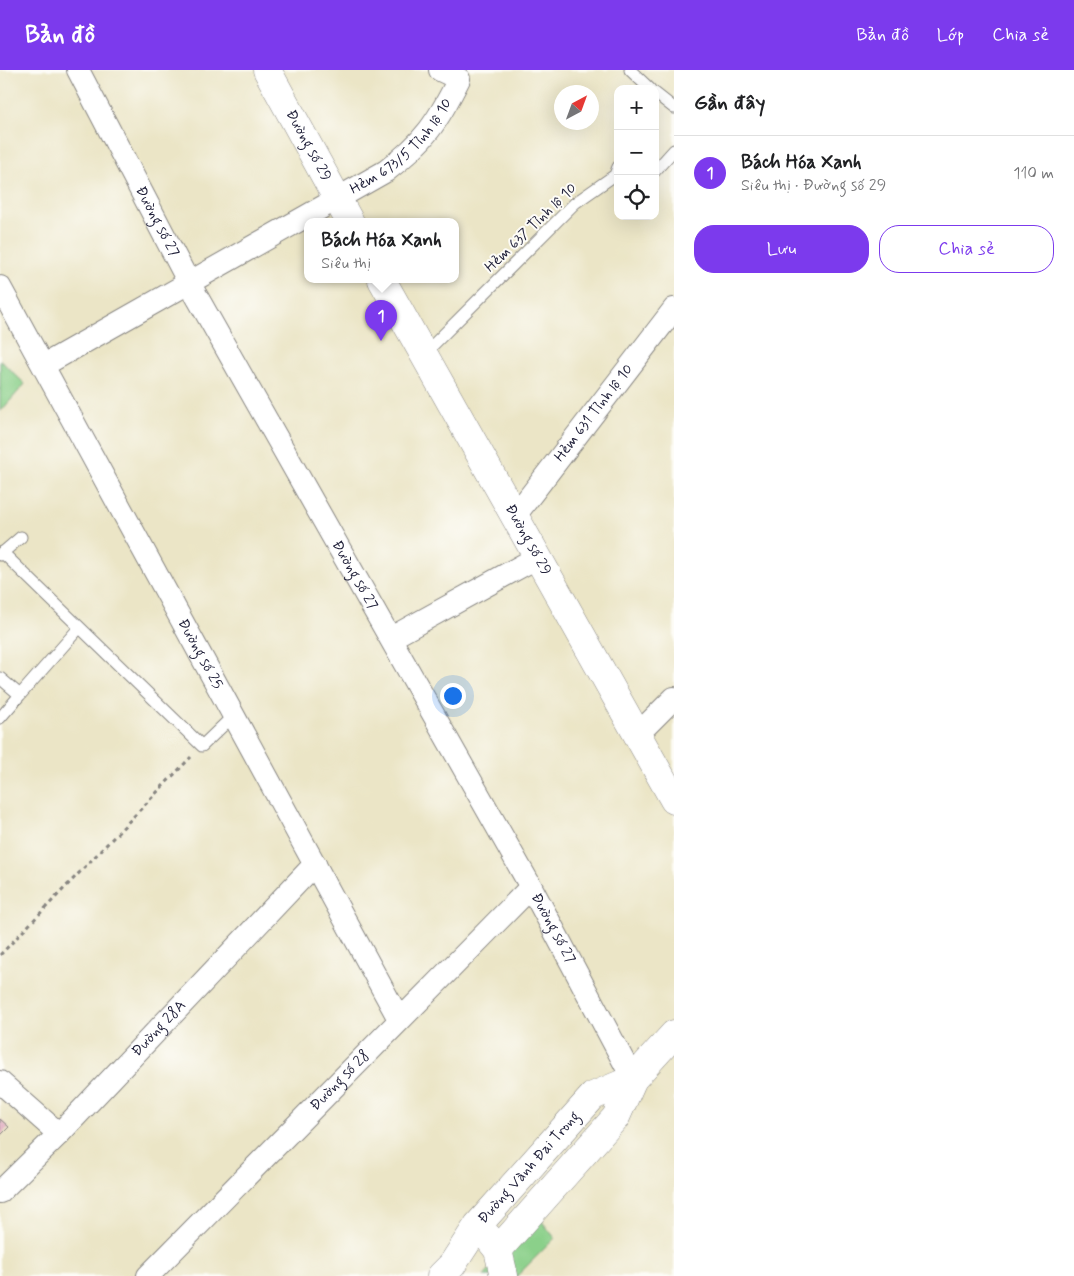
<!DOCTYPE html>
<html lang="vi">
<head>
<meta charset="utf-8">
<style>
  :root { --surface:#fff; --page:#f2f2f2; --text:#202124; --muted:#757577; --line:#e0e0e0; --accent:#7c3aed }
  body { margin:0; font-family:Mynerve,sans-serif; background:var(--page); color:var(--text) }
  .controls { position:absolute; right:15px; top:15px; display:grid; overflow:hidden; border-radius:10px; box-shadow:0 5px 20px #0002 }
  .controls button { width:45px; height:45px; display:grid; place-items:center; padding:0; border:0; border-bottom:1px solid var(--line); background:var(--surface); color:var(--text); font:25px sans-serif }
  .compass { position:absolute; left:554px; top:15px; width:45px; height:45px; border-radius:50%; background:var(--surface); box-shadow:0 5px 20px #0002; rotate:41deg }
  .you { position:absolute; left:452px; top:625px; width:18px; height:18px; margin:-12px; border:4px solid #fff; border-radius:50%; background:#1a73e8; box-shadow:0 0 0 8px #1a73e833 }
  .badge { display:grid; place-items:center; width:32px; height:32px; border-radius:50%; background:var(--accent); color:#fff; font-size:16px; font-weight:700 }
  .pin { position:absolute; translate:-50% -41px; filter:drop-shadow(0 1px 2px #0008) }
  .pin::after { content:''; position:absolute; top:26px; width:18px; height:15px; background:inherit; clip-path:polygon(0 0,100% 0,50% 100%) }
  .popup { position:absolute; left:304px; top:148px; width:155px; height:65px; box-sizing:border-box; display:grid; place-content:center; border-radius:10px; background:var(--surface); filter:drop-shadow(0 1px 4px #0005); font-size:16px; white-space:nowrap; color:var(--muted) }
  .popup b { font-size:19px; color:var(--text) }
  .popup::after { content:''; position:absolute; left:50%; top:100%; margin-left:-10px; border:10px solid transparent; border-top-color:var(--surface) }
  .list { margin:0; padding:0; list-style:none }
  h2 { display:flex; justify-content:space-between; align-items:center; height:65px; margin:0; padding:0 20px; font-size:21px }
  h2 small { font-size:16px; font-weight:400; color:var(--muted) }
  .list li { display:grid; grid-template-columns:32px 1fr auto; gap:15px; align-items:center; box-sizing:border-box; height:75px; padding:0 20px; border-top:1px solid var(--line) }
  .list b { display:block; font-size:19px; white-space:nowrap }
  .list p { margin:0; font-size:16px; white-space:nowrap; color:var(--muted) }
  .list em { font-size:16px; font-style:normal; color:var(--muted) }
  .actions { display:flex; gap:10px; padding:15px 20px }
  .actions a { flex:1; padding:11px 0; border:1px solid var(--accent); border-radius:20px; text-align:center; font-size:18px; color:var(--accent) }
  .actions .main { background:var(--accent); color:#fff }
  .icon { flex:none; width:28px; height:28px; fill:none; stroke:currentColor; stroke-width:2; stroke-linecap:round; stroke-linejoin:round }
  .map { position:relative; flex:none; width:674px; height:1206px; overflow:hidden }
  header { display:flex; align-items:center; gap:30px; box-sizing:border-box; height:70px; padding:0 25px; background:var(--accent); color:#fff }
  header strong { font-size:24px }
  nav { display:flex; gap:28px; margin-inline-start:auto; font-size:18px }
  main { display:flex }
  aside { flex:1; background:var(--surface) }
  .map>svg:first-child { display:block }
  .green { fill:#8bd08a; stroke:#567962 }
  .building { fill:#e1b0c3 }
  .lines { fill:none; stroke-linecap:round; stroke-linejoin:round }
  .service-casing { stroke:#868480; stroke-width:13 }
  .minor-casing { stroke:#868480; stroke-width:24 }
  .tertiary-casing { stroke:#868480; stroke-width:29 }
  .path { stroke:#868480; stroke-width:3; stroke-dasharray:4 4; stroke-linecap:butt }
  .service { stroke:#fff; stroke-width:11 }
  .minor { stroke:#fff; stroke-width:22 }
  .tertiary { stroke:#fff; stroke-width:28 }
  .labels { text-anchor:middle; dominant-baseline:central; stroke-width:4; stroke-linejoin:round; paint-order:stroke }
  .street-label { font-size:15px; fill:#22223b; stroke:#fdfcf7 }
</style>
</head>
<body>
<header>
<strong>Bản đồ</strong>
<nav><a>Bản đồ</a><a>Lớp</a><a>Chia sẻ</a></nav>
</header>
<main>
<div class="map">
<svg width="674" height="1206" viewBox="0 0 674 1206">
  <rect width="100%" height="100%" fill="#fdfcf7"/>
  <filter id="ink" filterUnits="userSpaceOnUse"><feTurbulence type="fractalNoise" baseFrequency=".02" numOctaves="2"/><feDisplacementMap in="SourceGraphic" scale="10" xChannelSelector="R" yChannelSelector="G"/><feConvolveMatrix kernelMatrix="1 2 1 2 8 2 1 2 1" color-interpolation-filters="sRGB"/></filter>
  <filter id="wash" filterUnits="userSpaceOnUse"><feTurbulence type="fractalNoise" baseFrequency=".0096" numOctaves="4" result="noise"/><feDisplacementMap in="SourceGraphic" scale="20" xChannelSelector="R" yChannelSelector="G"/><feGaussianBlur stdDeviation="1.12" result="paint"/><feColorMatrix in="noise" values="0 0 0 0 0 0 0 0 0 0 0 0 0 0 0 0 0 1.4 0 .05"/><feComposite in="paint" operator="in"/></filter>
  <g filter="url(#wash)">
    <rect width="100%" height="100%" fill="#ebe5c6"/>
    <path class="green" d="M0,290L25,314L0,342Z
      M540,1149L555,1168L517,1206H483Z"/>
    <g id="blocks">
      <path class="building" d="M0,1049L9,1057L0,1066Z"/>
    </g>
  </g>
  <g filter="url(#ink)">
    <use href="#blocks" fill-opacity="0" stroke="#868480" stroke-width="1"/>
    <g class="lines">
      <defs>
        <path id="service" d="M630,0L650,19
          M655,23L674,38
          M655,101L674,80
          M424,284L575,133L615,105L618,97
          M2,482L202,676L234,645
          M0,485L21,467
          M0,608L20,625L79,558
          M0,648L20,625"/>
        <g id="minor">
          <path id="s1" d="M78,0L188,211L531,817L633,1009"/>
          <path id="s2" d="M0,217L399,949"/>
          <path id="s3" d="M44,295L386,101C425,71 437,53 459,9L440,0"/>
          <path id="s4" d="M514,447L674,239"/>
          <path d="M391,568L536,488"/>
          <path d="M638,664L674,628"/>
          <path d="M0,1012L59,1064"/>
          <path id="s5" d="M0,1122L59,1064L315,794"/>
          <path id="s6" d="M148,1206L531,817"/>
        </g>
        <g id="tertiary">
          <path id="s7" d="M267,0L350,152"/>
          <path id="s8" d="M382,210L674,730"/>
          <path d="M487,1166L498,1180L504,1206"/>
          <path d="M498,1180L616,1047L633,1009L674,964"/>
          <path id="s9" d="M441,1206L452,1195L478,1155L593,1026L633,1009"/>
        </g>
      </defs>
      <use href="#service" class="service-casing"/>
      <use href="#minor" class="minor-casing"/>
      <use href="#tertiary" class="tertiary-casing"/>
      <path class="path" d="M0,885L191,687"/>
      <use href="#service" class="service"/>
      <use href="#minor" class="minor"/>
      <use href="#tertiary" class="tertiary"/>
    </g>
  </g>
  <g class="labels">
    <g class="street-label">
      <text stroke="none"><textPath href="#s3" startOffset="421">Hẻm 673/5 Tỉnh lộ 10</textPath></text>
      <text stroke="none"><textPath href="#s7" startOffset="86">Đường số 29</textPath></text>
      <text stroke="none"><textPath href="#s1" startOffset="171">Đường số 27</textPath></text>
      <text transform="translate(531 158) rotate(-44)">Hẻm 637 Tỉnh lộ 10</text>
      <text stroke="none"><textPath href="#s4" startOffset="131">Hẻm 631 Tỉnh lộ 10</textPath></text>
      <text stroke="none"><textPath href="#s8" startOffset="298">Đường số 29</textPath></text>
      <text stroke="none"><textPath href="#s1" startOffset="576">Đường số 27</textPath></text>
      <text stroke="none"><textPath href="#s2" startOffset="418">Đường số 25</textPath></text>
      <text stroke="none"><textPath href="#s1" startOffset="981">Đường số 27</textPath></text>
      <text stroke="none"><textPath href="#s5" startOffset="228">Đường 28A</textPath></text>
      <text stroke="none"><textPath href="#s6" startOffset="274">Đường số 28</textPath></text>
      <text stroke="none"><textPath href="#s9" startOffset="140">Đường Vành Đai Trong</textPath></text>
    </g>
  </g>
</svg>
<div class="controls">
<button>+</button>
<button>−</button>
<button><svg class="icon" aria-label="locate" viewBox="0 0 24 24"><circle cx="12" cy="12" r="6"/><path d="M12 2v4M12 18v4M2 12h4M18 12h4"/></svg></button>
</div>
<svg class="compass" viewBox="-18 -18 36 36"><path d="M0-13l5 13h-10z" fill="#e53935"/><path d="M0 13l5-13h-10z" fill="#757577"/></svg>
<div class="you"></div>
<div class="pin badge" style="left:381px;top:271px">1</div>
<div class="popup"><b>Bách Hóa Xanh</b>Siêu thị</div>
</div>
<aside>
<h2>Gần đây<small></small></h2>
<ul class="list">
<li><span class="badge">1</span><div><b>Bách Hóa Xanh</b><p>Siêu thị · Đường số 29</p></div><em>110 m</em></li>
</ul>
<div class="actions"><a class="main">Lưu</a><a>Chia sẻ</a></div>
</aside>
</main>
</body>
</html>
